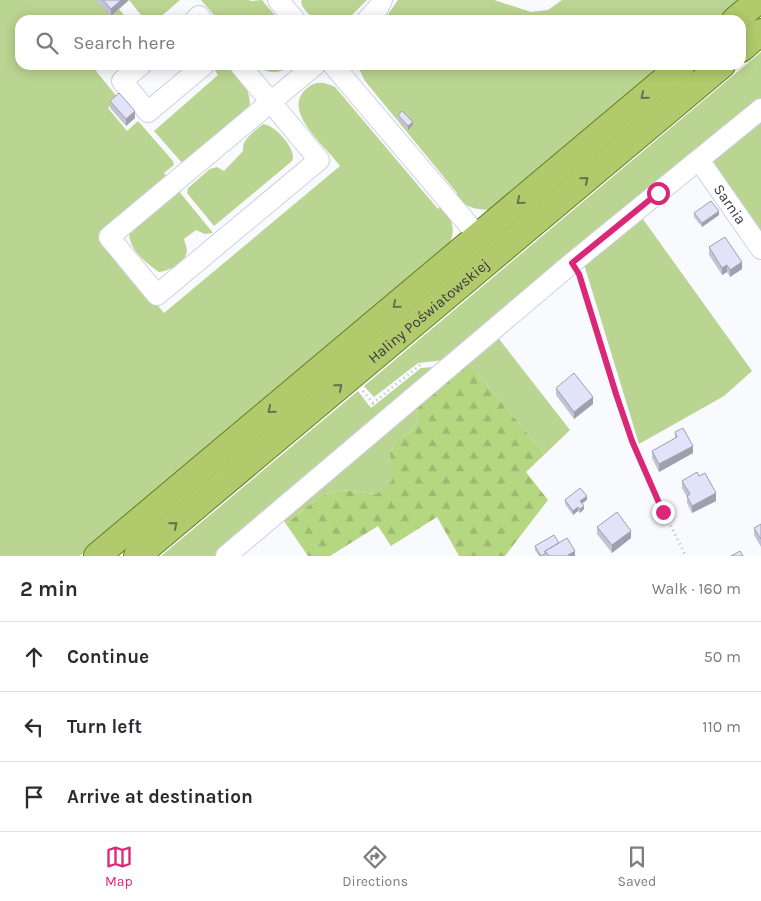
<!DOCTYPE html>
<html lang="en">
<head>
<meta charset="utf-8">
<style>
  :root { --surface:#fff; --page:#f2f2f3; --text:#2b2b33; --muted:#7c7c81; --line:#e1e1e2; --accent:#db2777 }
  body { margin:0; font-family:Karla,sans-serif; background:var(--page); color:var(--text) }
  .stop { position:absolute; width:15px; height:15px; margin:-11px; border:4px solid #db2777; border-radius:50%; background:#fff }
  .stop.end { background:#db2777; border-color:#fff; box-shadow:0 1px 5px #0008 }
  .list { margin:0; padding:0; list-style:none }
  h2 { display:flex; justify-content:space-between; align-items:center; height:65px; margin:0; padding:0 20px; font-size:21px }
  h2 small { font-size:16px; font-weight:400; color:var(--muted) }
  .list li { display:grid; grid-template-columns:32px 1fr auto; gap:15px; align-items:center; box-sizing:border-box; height:70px; padding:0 20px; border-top:1px solid var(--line) }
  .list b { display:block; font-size:19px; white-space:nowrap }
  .list em { font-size:16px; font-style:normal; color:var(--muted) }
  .icon { flex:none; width:28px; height:28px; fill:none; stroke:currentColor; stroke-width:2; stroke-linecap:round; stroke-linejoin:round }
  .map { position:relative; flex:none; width:761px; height:556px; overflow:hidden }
  .search { position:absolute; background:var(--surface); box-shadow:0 2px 12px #0003; left:15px; right:15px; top:15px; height:55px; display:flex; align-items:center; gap:12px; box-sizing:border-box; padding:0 18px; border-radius:15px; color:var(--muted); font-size:19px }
  .sheet { height:275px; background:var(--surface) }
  nav { display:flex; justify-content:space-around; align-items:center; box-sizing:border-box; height:70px; border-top:1px solid var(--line); background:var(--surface); font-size:14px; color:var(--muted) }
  nav a { display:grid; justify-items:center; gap:2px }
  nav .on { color:var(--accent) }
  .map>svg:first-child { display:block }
  .grass { fill:#bad491 }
  .forest { fill:url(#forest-firs) }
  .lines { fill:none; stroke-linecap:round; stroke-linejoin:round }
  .minor-casing { stroke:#cdd0e4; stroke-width:22 }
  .major-casing { stroke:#64801d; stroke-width:28 }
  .path { stroke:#bbbcc1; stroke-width:3; stroke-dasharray:1 4; stroke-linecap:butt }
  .minor { stroke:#fff; stroke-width:20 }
  .major { stroke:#b0ca6c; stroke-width:26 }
  .wall { fill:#c2c4d6 }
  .shaded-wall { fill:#9ea0ae }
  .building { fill:#e1e4f9; stroke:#9ea0ae }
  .oneway { stroke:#677252 }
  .route { stroke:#db2777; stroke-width:6 }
  .labels { text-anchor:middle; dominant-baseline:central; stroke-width:4; stroke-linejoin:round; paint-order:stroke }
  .street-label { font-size:15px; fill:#373840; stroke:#fff }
</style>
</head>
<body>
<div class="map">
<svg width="761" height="556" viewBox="0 0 761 556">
  <defs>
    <pattern id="forest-firs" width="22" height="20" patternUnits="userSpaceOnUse" patternTransform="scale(1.25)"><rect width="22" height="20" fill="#b6d782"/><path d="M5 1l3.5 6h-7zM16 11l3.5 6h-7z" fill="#9db971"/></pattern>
  </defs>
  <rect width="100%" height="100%" fill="#f9fafe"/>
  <path class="grass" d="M0,0H99L111,16L119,9L128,20H20V65H102L96,71L118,98L108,108L127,131L138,121L173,161L174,165L164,173L167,177L100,235L164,313L340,166C326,146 281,112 306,89C316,80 324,82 335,87L438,209L442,205C452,217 457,232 448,246L80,556H0Z
    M129,0H180L157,20H145Z
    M201,0H249L251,1L262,0L279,20H218Z
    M302,0H367L349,18L346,20C327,20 308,23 301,2Z
    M398,0H494L531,12L548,10L562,0H741L718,20H384Z
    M761,52V100L453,359L418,363L374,397L364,386Z
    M221,65C236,69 254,92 249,108L183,164L154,131L218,75L213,68Z
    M255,65H291C279,75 268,74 255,65Z
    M357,65H665L491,210C475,210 466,207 454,196L457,193L365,81Z
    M761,113V244L707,158Z
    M263,124C275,125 298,150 292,161L214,226L187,193L188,188L210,169L217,167L224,171L243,151C241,140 255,131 263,124Z
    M178,190L213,233L205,234L196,230L184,239C185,243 187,248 187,251C186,263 168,271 159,272C145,262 130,251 129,233Z
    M640,215L752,371L724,396L639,444L583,261Z
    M496,335L570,430L545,454L466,360Z
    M446,366L219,556H161L358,391L371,408L421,368Z
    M414,405L419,417L414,429L398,440L390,452L393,481L376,494L341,490L319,497L286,524L281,517Z"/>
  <path class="forest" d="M466,360L545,454L526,472L548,500L505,556H459L437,517L391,546L378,526L330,556H308L286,524L319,497L341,490L376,494L392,481L390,452L398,440L414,429L419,417L414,405Z"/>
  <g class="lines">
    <defs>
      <g id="minor">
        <path d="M278,0L295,20"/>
        <path d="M195,20L199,16L202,20"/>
        <path d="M367,20L378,8L382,0"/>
        <path d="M141,65L122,81L148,112L204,65"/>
        <path d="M240,65L319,160L157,295L109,237L315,65"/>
        <path d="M333,65L478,236"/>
        <path id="s1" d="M699,160L761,249"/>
        <path d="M226,556L572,263L761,109"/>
      </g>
      <g id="major">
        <path d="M735,20L759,0"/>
        <path d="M741,49L761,32"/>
        <path d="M97,556L682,65"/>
        <path id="s2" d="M137,556L722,65"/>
      </g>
    </defs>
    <use href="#minor" class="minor-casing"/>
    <use href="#major" class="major-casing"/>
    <path class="path" d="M580,277C598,331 611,388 633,441C648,481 667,518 686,556
      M363,391L373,403L420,365H423"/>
    <use href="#minor" class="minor"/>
    <use href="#major" class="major"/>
  </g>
  <path class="wall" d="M97,0H129L111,16L97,2Z
    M110,101L135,118L126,126L110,108Z
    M398,115L413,125L408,130L398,119Z
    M694,213L719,215L702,227L694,217Z
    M709,247L742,269L730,277L727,272L722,275L709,255Z
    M556,388L593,404L574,419L556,395Z
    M675,432L693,453L659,472L652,458V451L675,438Z
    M699,476L716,501L692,513L687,503V497L682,488V481Z
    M565,500H587L582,503L584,509L580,513L578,511L573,515L565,504Z
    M761,524V547L754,535V528Z
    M597,527L631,538L612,553L597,534Z
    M559,543L575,556H539L535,550V546Z"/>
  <path class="shaded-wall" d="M121,0H129L111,16V9Z
    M135,111V118L126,126V119Z
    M413,122V125L408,130V126Z
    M719,211V215L702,227V223Z
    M742,262V269L730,277V270Z
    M727,265V272L722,275V268Z
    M593,397V404L574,419V412Z
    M693,446V453L659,472V464Z
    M716,493V501L692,513V506Z
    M587,496V500L580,505V501Z
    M584,506V509L580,513V509Z
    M578,507V511L573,515V511Z
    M631,531V538L612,553V545Z
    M575,551V556H568V555Z"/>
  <path class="building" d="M103,0H121L111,9Z
    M119,93L135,111L126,119L110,101Z
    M402,111L413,122L408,126L398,115Z
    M711,201L719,211L702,223L694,213Z
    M725,237L742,262L730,270L727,265L722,268L709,247Z
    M574,373L593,397L574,412L556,388Z
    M683,428L693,446L659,464L652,451L677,437L675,432Z
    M697,472L699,476L705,473L716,493L692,506L687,496L690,494L682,481Z
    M580,488L587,496L580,501L584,506L580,509L578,507L573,511L565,500Z
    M617,512L631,531L612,545L597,527Z
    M761,524V539L754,528Z
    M554,535L559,543L545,551V554L541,556L535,546Z
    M567,538L575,551L568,555L569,556H549L545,551Z
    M740,551L743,556H731Z"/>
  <defs><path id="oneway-chevron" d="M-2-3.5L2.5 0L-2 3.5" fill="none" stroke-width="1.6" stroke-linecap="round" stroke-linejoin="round" transform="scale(1.25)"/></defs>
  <g class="oneway">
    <use href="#oneway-chevron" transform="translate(644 96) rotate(140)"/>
    <use href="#oneway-chevron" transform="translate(585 180) rotate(-40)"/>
    <use href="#oneway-chevron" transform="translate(520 201) rotate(140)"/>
    <use href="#oneway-chevron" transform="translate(396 305) rotate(140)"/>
    <use href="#oneway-chevron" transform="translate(339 387) rotate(-40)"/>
    <use href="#oneway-chevron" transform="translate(271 410) rotate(140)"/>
    <use href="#oneway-chevron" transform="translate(174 525) rotate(-40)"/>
  </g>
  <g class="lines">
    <path class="route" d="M658,193L572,263L579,274L616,394L632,441L663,512"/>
  </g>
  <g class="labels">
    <g class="street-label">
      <text stroke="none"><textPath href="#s1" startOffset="54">Sarnia</textPath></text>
      <text stroke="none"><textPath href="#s2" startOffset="381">Haliny Poświatowskiej</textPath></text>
    </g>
  </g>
</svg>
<div class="stop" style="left:658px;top:193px"></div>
<div class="stop end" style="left:663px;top:512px"></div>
<div class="search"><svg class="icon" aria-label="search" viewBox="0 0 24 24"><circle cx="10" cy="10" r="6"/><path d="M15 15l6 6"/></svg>Search here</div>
</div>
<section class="sheet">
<h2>2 min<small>Walk · 160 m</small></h2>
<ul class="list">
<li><svg class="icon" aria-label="ahead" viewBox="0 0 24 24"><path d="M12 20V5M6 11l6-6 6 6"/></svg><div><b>Continue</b></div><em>50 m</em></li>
<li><svg class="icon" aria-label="left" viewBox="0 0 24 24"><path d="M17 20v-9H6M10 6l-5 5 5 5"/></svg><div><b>Turn left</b></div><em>110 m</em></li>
<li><svg class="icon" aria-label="arrive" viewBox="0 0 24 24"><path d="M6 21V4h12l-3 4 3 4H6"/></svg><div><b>Arrive at destination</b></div></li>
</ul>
</section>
<nav>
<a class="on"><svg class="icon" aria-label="map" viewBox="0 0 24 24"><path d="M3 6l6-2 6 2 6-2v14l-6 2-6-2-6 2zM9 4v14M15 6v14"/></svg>Map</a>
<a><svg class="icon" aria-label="directions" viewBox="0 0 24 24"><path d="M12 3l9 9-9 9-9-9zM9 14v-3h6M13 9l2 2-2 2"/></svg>Directions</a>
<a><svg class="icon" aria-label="saved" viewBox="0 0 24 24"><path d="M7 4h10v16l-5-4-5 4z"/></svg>Saved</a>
</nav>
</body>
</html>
